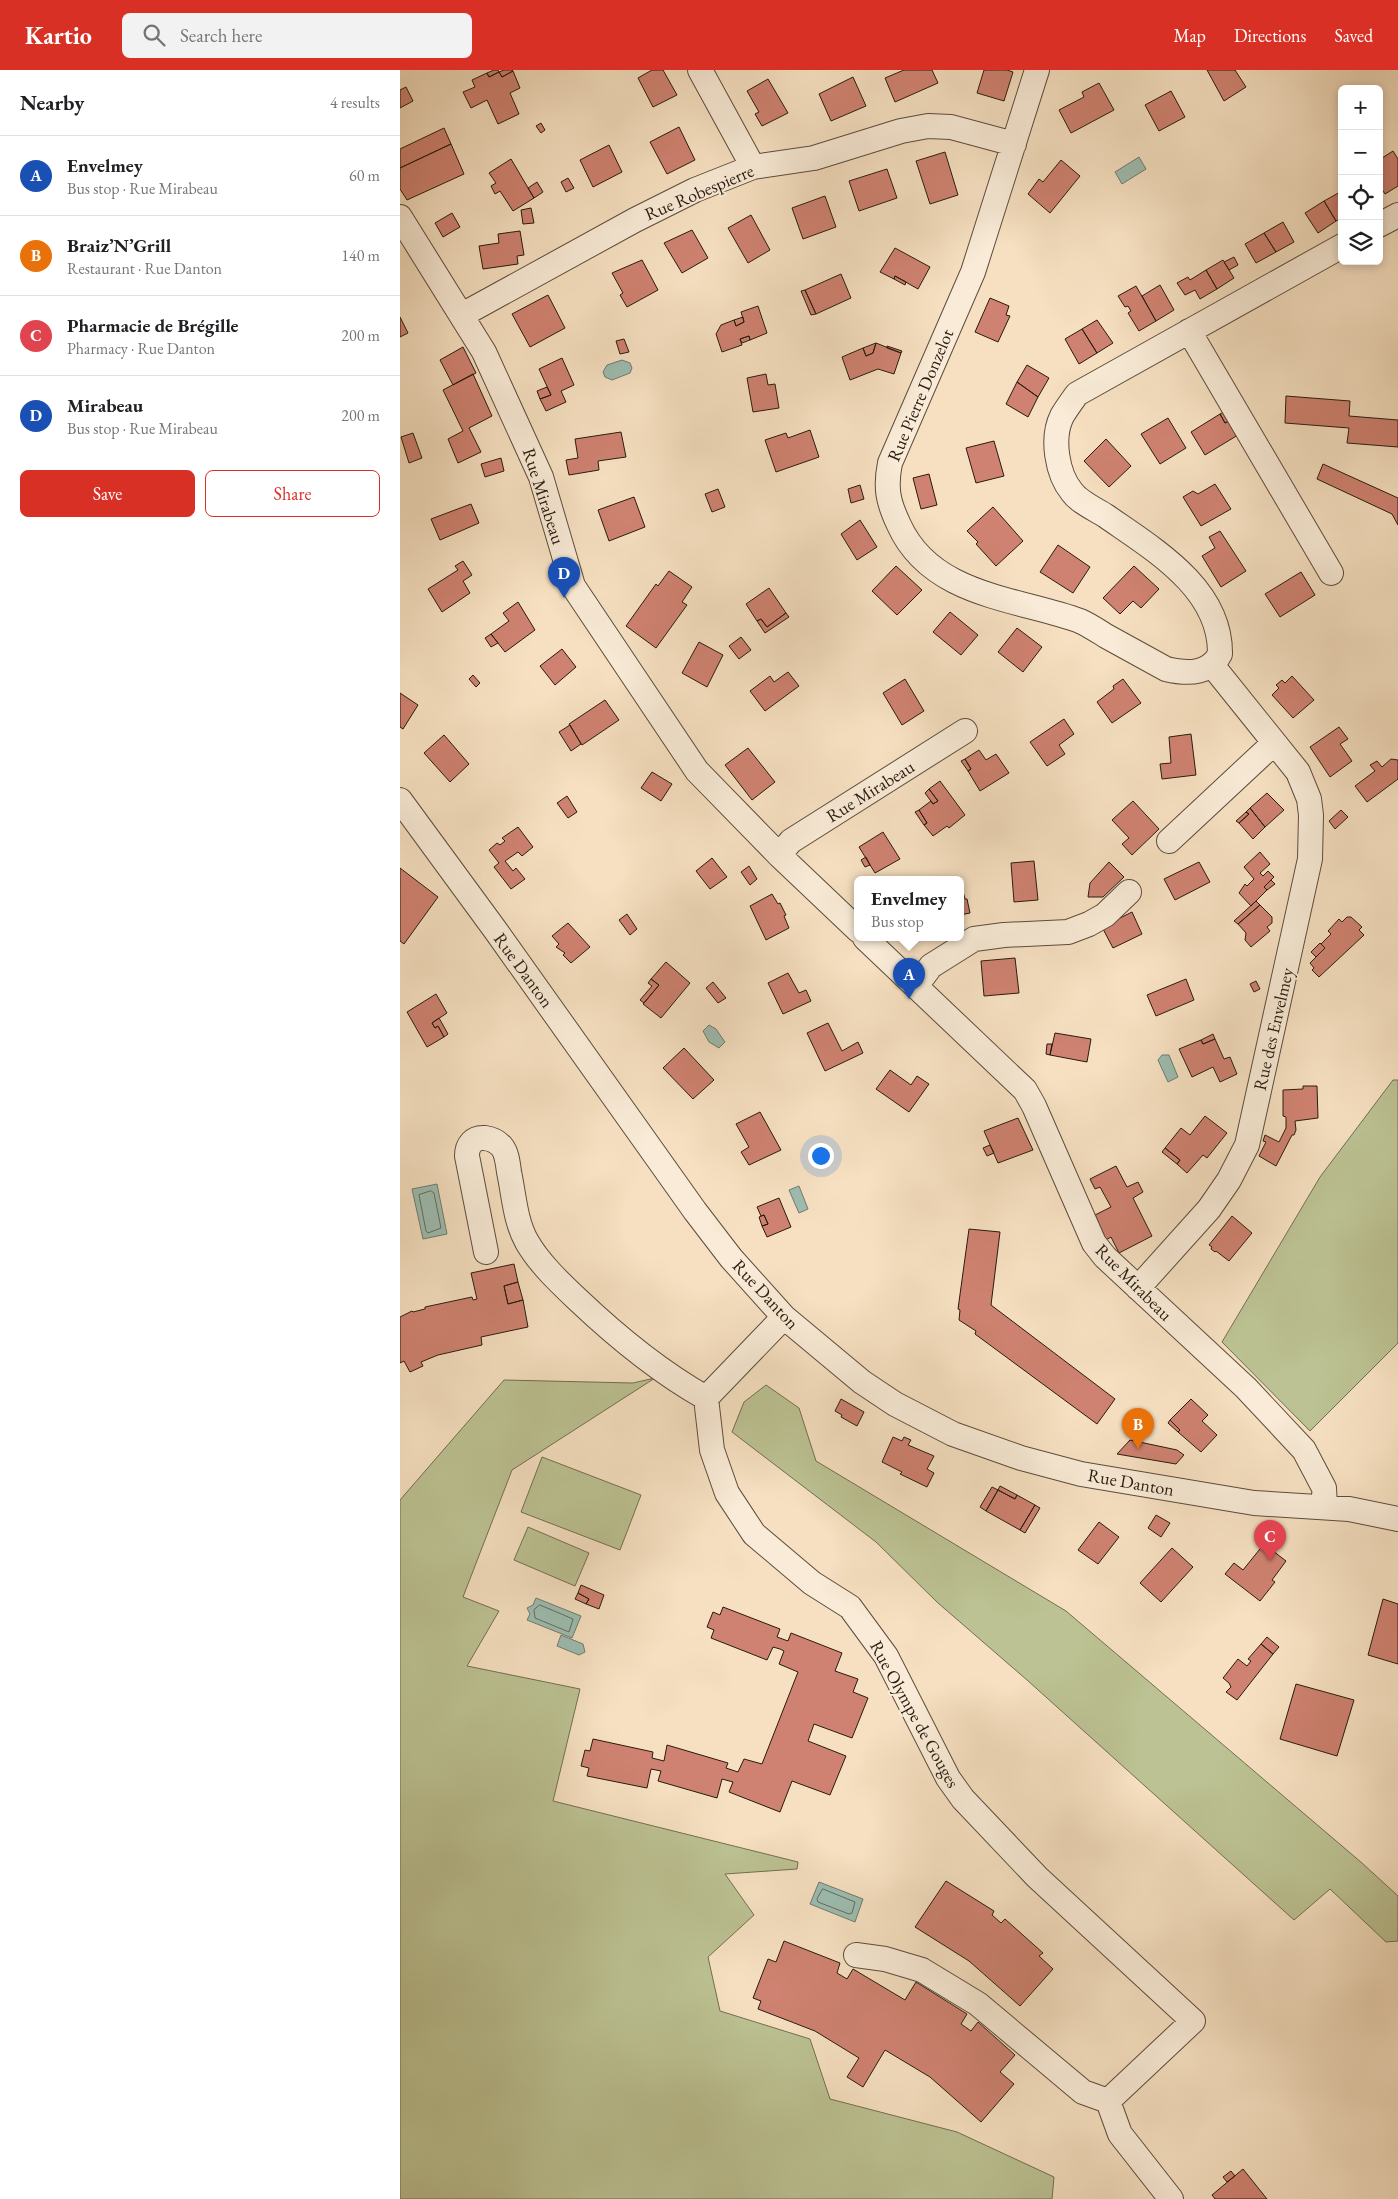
<!DOCTYPE html>
<html lang="en">
<head>
<meta charset="utf-8">
<style>
  :root { --surface:#fff; --page:#f2f2f2; --text:#202124; --muted:#757577; --line:#e0e0e0; --accent:#d93025 }
  body { margin:0; font-family:"EB Garamond",serif; background:var(--page); color:var(--text) }
  .controls { position:absolute; right:15px; top:15px; display:grid; overflow:hidden; border-radius:8px; box-shadow:0 2px 8px #0003 }
  .controls button { width:45px; height:45px; display:grid; place-items:center; padding:0; border:0; border-bottom:1px solid var(--line); background:var(--surface); color:var(--text); font:25px sans-serif }
  .you { position:absolute; left:420px; top:1085px; width:18px; height:18px; margin:-12px; border:4px solid #fff; border-radius:50%; background:#1a73e8; box-shadow:0 0 0 8px #1a73e833 }
  .badge { display:grid; place-items:center; width:32px; height:32px; border-radius:50%; background:var(--accent); color:#fff; font-size:16px; font-weight:700 }
  .pin { position:absolute; translate:-50% -41px; filter:drop-shadow(0 1px 2px #0008) }
  .pin::after { content:''; position:absolute; top:26px; width:18px; height:15px; background:inherit; clip-path:polygon(0 0,100% 0,50% 100%) }
  .popup { position:absolute; left:454px; top:806px; width:110px; height:65px; box-sizing:border-box; display:grid; place-content:center; border-radius:8px; background:var(--surface); filter:drop-shadow(0 1px 4px #0005); font-size:16px; white-space:nowrap; color:var(--muted) }
  .popup b { font-size:19px; color:var(--text) }
  .popup::after { content:''; position:absolute; left:50%; top:100%; margin-left:-10px; border:10px solid transparent; border-top-color:var(--surface) }
  .list { margin:0; padding:0; list-style:none }
  h2 { display:flex; justify-content:space-between; align-items:center; height:65px; margin:0; padding:0 20px; font-size:21px }
  h2 small { font-size:16px; font-weight:400; color:var(--muted) }
  .list li { display:grid; grid-template-columns:32px 1fr auto; gap:15px; align-items:center; box-sizing:border-box; height:80px; padding:0 20px; border-top:1px solid var(--line) }
  .list b { display:block; font-size:19px; white-space:nowrap }
  .list p { margin:0; font-size:16px; white-space:nowrap; color:var(--muted) }
  .list em { font-size:16px; font-style:normal; color:var(--muted) }
  .actions { display:flex; gap:10px; padding:15px 20px }
  .actions a { flex:1; padding:11px 0; border:1px solid var(--accent); border-radius:8px; text-align:center; font-size:18px; color:var(--accent) }
  .actions .main { background:var(--accent); color:#fff }
  .icon { flex:none; width:28px; height:28px; fill:none; stroke:currentColor; stroke-width:2; stroke-linecap:round; stroke-linejoin:round }
  .map { position:relative; flex:none; width:998px; height:2129px; overflow:hidden }
  header { display:flex; align-items:center; gap:30px; box-sizing:border-box; height:70px; padding:0 25px; background:var(--accent); color:#fff }
  header strong { font-size:24px }
  nav { display:flex; gap:28px; margin-inline-start:auto; font-size:18px }
  .search { width:350px; height:45px; background:var(--page); display:flex; align-items:center; gap:12px; box-sizing:border-box; padding:0 18px; border-radius:8px; color:var(--muted); font-size:19px }
  main { display:flex }
  aside { flex:1; background:var(--surface) }
  .map>svg:first-child { display:block }
  .green { fill:#bcc293; stroke:#726e51 }
  .water { fill:#9dbdb1; stroke:#6e7c70 }
  .lines { fill:none; stroke-linecap:round; stroke-linejoin:round }
  .shore { stroke:#626c60; stroke-width:1 }
  .building { fill:#cf8271; stroke:#281b0f }
  .minor-casing { stroke:#5c4c3c; stroke-width:26 }
  .minor { stroke:#f9ebd7; stroke-width:24 }
  .labels { text-anchor:middle; dominant-baseline:central; stroke-width:4; stroke-linejoin:round; paint-order:stroke }
  .street-label { font-size:18px; fill:#281b0f; stroke:#f9ebd7 }
</style>
</head>
<body>
<header>
<strong>Kartio</strong>
<div class="search"><svg class="icon" aria-label="search" viewBox="0 0 24 24"><circle cx="10" cy="10" r="6"/><path d="M15 15l6 6"/></svg>Search here</div>
<nav><a>Map</a><a>Directions</a><a>Saved</a></nav>
</header>
<main>
<aside>
<h2>Nearby<small>4 results</small></h2>
<ul class="list">
<li><span class="badge" style="background:#1a4fb4">A</span><div><b>Envelmey</b><p>Bus stop · Rue Mirabeau</p></div><em>60 m</em></li>
<li><span class="badge" style="background:#e8710a">B</span><div><b>Braiz’N’Grill</b><p>Restaurant · Rue Danton</p></div><em>140 m</em></li>
<li><span class="badge" style="background:#e0444e">C</span><div><b>Pharmacie de Brégille</b><p>Pharmacy · Rue Danton</p></div><em>200 m</em></li>
<li><span class="badge" style="background:#1a4fb4">D</span><div><b>Mirabeau</b><p>Bus stop · Rue Mirabeau</p></div><em>200 m</em></li>
</ul>
<div class="actions"><a class="main">Save</a><a>Share</a></div>
</aside>
<div class="map">
<svg width="998" height="2129" viewBox="0 0 998 2129">
  <rect width="100%" height="100%" fill="#f6e0c1"/>
  <filter id="stains"><feTurbulence type="fractalNoise" baseFrequency=".004" numOctaves="4"/><feColorMatrix values="0 0 0 0 .2 0 0 0 0 .09 0 0 0 0 .02 0 0 0 .5 -.17"/></filter>
  <radialGradient id="worn" r=".72"><stop offset=".6" stop-color="#630" stop-opacity="0"/><stop offset="1" stop-color="#630" stop-opacity=".3"/></radialGradient>
  <path class="green" d="M993,1010H998V1273L910,1361L822,1272L920,1107Z
    M255,1308L112,1400L63,1527L99,1541L67,1596L180,1619L153,1731L398,1792L397,1799L325,1804L354,1845L308,1887L320,1941L410,1969L430,2029L557,2062L654,2107L652,2129H0V1430L104,1310L233,1313Z
    M366,1315L399,1338L416,1391L666,1541L962,1793L998,1826V1871L986,1872L930,1819L894,1850L627,1610L538,1533L476,1472L332,1362L344,1332Z
    M142,1387L241,1425L220,1480L121,1442Z
    M128,1457L189,1483L175,1516L114,1490Z"/>
  <path class="water" d="M739,87L746,99L722,114L715,102Z
    M222,290L230,293L232,298L230,303L212,310L205,307L203,302L207,295Z
    M309,955L316,959L325,972L319,978L309,972L303,961Z
    M762,985H769L778,1007L768,1012L758,990Z
    M37,1114L47,1164L23,1169L12,1119Z
    M399,1116L408,1139L399,1143L389,1120Z
    M136,1528L181,1546L172,1568L127,1550L130,1544L127,1538L133,1535Z
    M161,1565L183,1574L185,1582L179,1585L157,1576Z
    M419,1812L463,1829L455,1852L410,1834Z"/>
  <g class="lines">
    <path class="shore" d="M31,1121L34,1123L41,1158L28,1163L26,1161L19,1125Z
      M140,1535L173,1549L169,1562L135,1548L134,1540Z
      M423,1819L455,1832L452,1843L449,1844L418,1832L417,1829Z"/>
  </g>
  <path class="building" d="M94,0H98L99,2L89,7L87,3Z
    M104,0H112L113,1L102,7L99,2Z
    M252,0H263L277,25L253,37L238,8Z
    M504,0H532L538,13L495,32L485,8Z
    M584,0H607L613,2L604,31L577,23Z
    M807,0H835L846,17L824,31Z
    M113,1L120,18L110,23L119,44L98,54L87,30L71,38L63,22L75,17L72,10L87,3L89,7L99,2L102,7Z
    M453,7L466,36L431,51L419,24Z
    M368,9L388,43L362,56L355,44L359,42L347,21Z
    M699,13L714,40L671,63L659,40L684,27L682,22Z
    M6,17L13,31L0,38V20Z
    M771,21L785,47L759,61L745,35Z
    M141,53L145,60L141,63L136,56Z
    M279,57L295,90L267,104L250,72Z
    M44,58L51,74L0,98V79Z
    M51,74L64,104L7,130L0,119V98Z
    M209,75L222,102L193,117L180,90Z
    M993,81L998,89V116L985,124L979,115V90Z
    M545,82L558,125L530,134L516,91Z
    M111,89L134,128L113,141L100,121L95,124L91,116L96,113L89,103Z
    M661,90L680,106L650,143L628,124L639,109L643,112Z
    M487,99L497,128L459,141L449,111Z
    M168,108L174,118L166,122L161,112Z
    M137,112L143,122L134,128L128,118Z
    M942,121V148L936,151L924,131Z
    M425,126L436,157L403,169L392,138Z
    M924,131L936,151L918,163L905,143Z
    M131,138L134,153L123,154L121,140Z
    M52,143L60,157L43,167L35,153Z
    M351,145L370,180L348,193L328,158Z
    M883,152L894,172L876,182L864,163Z
    M292,160L308,188L282,203L264,173Z
    M120,161L124,185L117,186L118,194L83,199L79,176L99,173L98,164Z
    M864,163L876,182L856,193L845,174Z
    M495,178L530,197L518,219L495,206L494,209L480,202Z
    M834,187L838,195L829,200L824,192Z
    M242,190L258,220L227,237L220,225L223,223L212,203Z
    M823,190L834,208L817,219L806,200Z
    M806,200L817,219L800,229L795,220L785,225L777,213L788,207L790,210Z
    M441,204L451,228L416,244L405,220Z
    M495,206L506,212L505,215L494,209Z
    M760,215L774,240L756,251L742,226Z
    M736,216L756,251L739,261L728,243L731,241L728,236L725,237L718,226Z
    M405,220L416,244L411,245L401,221Z
    M148,225L165,258L130,277L112,244Z
    M590,228L609,236L606,245L610,246L598,272L575,262Z
    M358,236L367,263L350,270L349,266L340,269L342,275L322,282L316,264L321,255L334,250L336,256L344,252L341,242Z
    M0,247L8,263L0,267Z
    M343,247L344,252L336,256L334,250Z
    M697,250L713,273L697,283L682,259Z
    M682,259L697,283L679,294L665,269Z
    M349,266L350,270L342,273L340,269Z
    M224,269L229,282L220,284L216,271Z
    M476,273L501,283L494,304L478,299L450,310L442,287L463,278L466,286L473,283Z
    M476,273L473,283L466,286L463,278Z
    M487,276L502,281L501,283L487,278Z
    M63,277L76,303L53,315L40,290Z
    M162,288L174,315L161,321L166,332L146,341L140,329L151,325L139,299Z
    M627,295L649,308L638,327L617,312Z
    M73,304L92,346L69,358L81,382L58,393L48,369L63,361L43,320Z
    M366,304L368,315L375,314L379,338L353,342L347,308Z
    M617,312L638,327L628,347L606,334Z
    M147,317L151,325L140,329L137,321Z
    M886,326L950,331L949,346L998,350V377L947,373L949,358L885,353Z
    M824,342L829,351L825,353L820,344Z
    M820,344L825,353L829,351L838,365L805,385L791,362Z
    M768,348L786,378L760,394L741,364Z
    M410,360L419,387L376,402L365,370L386,363L388,368Z
    M221,362L226,387L198,391L199,400L169,405L166,390L178,388L175,369Z
    M13,363L22,388L9,393L1,367Z
    M706,369L731,396L709,417L684,391Z
    M594,371L604,406L576,413L566,378Z
    M101,388L104,401L85,407L81,394Z
    M923,394L998,428V455L992,444L917,409Z
    M529,404L537,435L521,439L513,408Z
    M815,414L831,439L801,456L783,427L793,421L798,424Z
    M460,415L464,429L451,433L448,419Z
    M318,419L325,437L312,442L305,424Z
    M234,427L245,457L209,471L198,440Z
    M71,434L79,453L40,470L31,449Z
    M593,437L623,471L596,496L576,474L578,472L567,461Z
    M460,450L477,477L457,490L441,464Z
    M820,461L846,501L821,517L802,486L815,478L809,467Z
    M658,475L690,497L673,523L640,502Z
    M63,491L72,505L63,511L70,523L42,542L28,519L58,500L55,496Z
    M496,496L522,520L497,545L472,521Z
    M734,496L759,519L741,538L733,531L720,544L703,528Z
    M269,501L292,517L282,532L287,535L256,578L226,556L256,514L258,516Z
    M901,502L915,525L880,547L865,524Z
    M369,518L386,543L367,557L361,549L357,551L346,534Z
    M118,532L135,560L105,582L91,564L109,551L103,543Z
    M550,542L578,565L561,585L533,562Z
    M386,543L389,547L365,563L357,551L361,549L367,557Z
    M617,558L642,577L623,602L598,582Z
    M91,564L98,573L91,577L85,568Z
    M341,567L351,580L339,589L329,576Z
    M299,572L323,585L307,617L282,603Z
    M162,579L176,597L155,615L140,596Z
    M388,602L399,616L365,641L350,621L370,606L374,612Z
    M73,605L80,613L76,617L69,609Z
    M892,606L914,630L893,648L872,625L879,618L876,615L882,610L885,613Z
    M505,609L524,641L502,655L483,623Z
    M723,609L741,633L712,653L697,632L714,619L713,616Z
    M0,623L18,635L3,659L0,657Z
    M205,630L219,650L182,675L169,654Z
    M664,649L674,664L659,675L665,684L647,696L630,672Z
    M170,655L181,674L171,681L159,662Z
    M939,657L948,669L940,674L952,691L930,707L910,677Z
    M791,664L796,705L762,709L760,694L771,693L769,667Z
    M44,665L69,694L50,712L24,683Z
    M348,678L375,712L352,730L325,695Z
    M579,680L586,690L596,684L609,703L580,721L568,701L571,699L565,689Z
    M565,689L571,699L568,701L561,691Z
    M991,689L998,690V709L967,732L955,716L975,701L970,695L977,691L982,697Z
    M252,702L272,714L261,731L241,718Z
    M540,711L565,745L549,758L547,756L533,766L524,755L527,753L519,740L531,731L533,734L538,731L529,719Z
    M529,719L538,731L533,734L525,723Z
    M867,723L884,740L865,757L850,738Z
    M167,726L177,742L168,748L157,733Z
    M733,731L759,759L732,785L722,774L729,768L712,750Z
    M850,738L865,757L853,769L839,753L849,744L846,742Z
    M519,740L527,753L524,755L515,742Z
    M941,740L948,747L935,759L929,751Z
    M846,742L849,744L839,753L836,751Z
    M118,757L133,777L122,786L118,782L105,791L113,801L116,798L125,809L111,819L94,797L99,793L89,780L97,773L100,775L105,771L102,768Z
    M483,762L500,789L475,803L459,777Z
    M860,782L870,794L860,803L863,806L868,801L874,807L864,817L867,820L851,836L839,823L845,814L847,816L854,809L844,797Z
    M466,787L470,795L465,797L461,790Z
    M312,788L327,807L310,819L296,801Z
    M634,791L638,830L614,832L611,793Z
    M709,792L724,807L703,827H688L690,813Z
    M799,792L810,812L775,830L764,809Z
    M349,796L357,809L350,815L341,802Z
    M0,798L38,827L4,874L0,871Z
    M871,810L875,814L867,820L864,817Z
    M560,818H562L565,829H567L570,843L560,845Z
    M372,824L378,834L380,833L386,845L384,846L389,858L366,870L350,836Z
    M856,831L860,835L838,854L834,851Z
    M860,835L872,847V853L867,857L870,861L851,877L845,870L846,863L838,854Z
    M732,842L742,864L713,878L702,857Z
    M227,844L237,859L230,865L219,850Z
    M947,847H951L962,857L959,860L964,865L919,907L912,900L914,898L910,893L925,878L921,874L931,864L928,861L939,849L942,852Z
    M168,853L190,877L171,893L163,885L165,883L156,877L159,874L152,866Z
    M920,873L925,878L916,887L911,882Z
    M615,888L619,923L584,926L581,891Z
    M266,892L290,913L261,948L243,934L259,915L251,909Z
    M388,903L399,923L406,920L411,931L383,944L368,913Z
    M251,909L259,915L244,933L240,930L252,916L248,913Z
    M786,909L794,930L756,946L747,925Z
    M856,911L860,919L854,922L850,914Z
    M313,912L326,928L318,933L306,918Z
    M36,924L47,943L32,953L35,958L38,956L44,967L27,977L7,942Z
    M39,948L48,964L44,967L38,956L35,958L32,953Z
    M428,953L442,981L458,972L463,983L425,1001L407,963Z
    M655,963L691,969L687,992L650,985Z
    M813,964L815,969L803,974L801,970Z
    M815,969L824,989L830,987L837,1004L820,1012L813,997L792,1007L779,979L801,970L803,974Z
    M647,974H652L650,985L646,984Z
    M284,978L314,1010L293,1029L263,998Z
    M490,1000L511,1015L517,1006L529,1014L509,1042L476,1019Z
    M903,1016H917L918,1048L895,1051L896,1060L894,1065H892L876,1096L859,1086L866,1072L863,1071L865,1065L879,1072L886,1058V1047L883,1046V1020L903,1019Z
    M360,1042L381,1080L349,1095L341,1082L349,1077L336,1054Z
    M805,1046L827,1063L807,1088L803,1085L787,1103L777,1094L780,1090L765,1078L781,1058L790,1065Z
    M618,1048L633,1080L598,1093L584,1061Z
    M590,1075L594,1083L587,1086L583,1078Z
    M765,1078L780,1090L777,1094L762,1082Z
    M716,1096L727,1117L738,1112L743,1122L733,1128L752,1166L719,1183L711,1167L706,1170L695,1145L711,1137L700,1117L695,1119L690,1109Z
    M379,1128L391,1157L367,1167L362,1156L368,1154L364,1145L361,1146L357,1137Z
    M364,1145L368,1154L362,1156L359,1147Z
    M832,1146L852,1163L829,1191L816,1181L815,1182L811,1179L812,1177L809,1175Z
    M569,1159L600,1162L591,1235L715,1329L697,1354L575,1264L576,1261L559,1250L560,1240L558,1239Z
    M114,1194L118,1212L104,1216L108,1234L123,1230L128,1257L81,1267L82,1275L38,1285L21,1292L23,1296L10,1302L4,1291L0,1293V1247L12,1241L13,1242L25,1239V1237L72,1227L73,1230L77,1229L71,1203Z
    M118,1212L123,1230L108,1234L104,1216Z
    M441,1329L464,1342L457,1356L441,1347L442,1345L435,1341Z
    M791,1329L808,1345L802,1351L817,1365L801,1382L778,1362L780,1360L770,1350Z
    M770,1350L780,1360L778,1362L768,1353Z
    M493,1367L502,1371L504,1367L511,1370L508,1375L534,1386L527,1399L534,1403L527,1417L500,1404L502,1402L482,1392Z
    M730,1370L777,1380L784,1385L776,1394L717,1384Z
    M600,1416L617,1425L615,1429L598,1420Z
    M592,1417L598,1420L586,1441L580,1437Z
    M598,1420L615,1429L617,1425L635,1435L620,1460L586,1441Z
    M635,1435L640,1438L625,1463L620,1460Z
    M756,1445L770,1453L761,1467L748,1458Z
    M699,1452L719,1467L698,1494L678,1480Z
    M864,1474L886,1491L872,1510L875,1512L860,1531L825,1504L834,1493L843,1500Z
    M772,1478L793,1497L761,1532L740,1513Z
    M181,1515L204,1525L199,1539L186,1534L189,1529L178,1523Z
    M178,1523L189,1529L186,1534L175,1529Z
    M983,1529L998,1534V1594L968,1585Z
    M323,1537L380,1559L377,1567L388,1571L391,1563L442,1583L435,1601L458,1609L453,1622L468,1628L452,1668L414,1654L408,1671L446,1686L430,1725L392,1711L380,1742L329,1722L333,1712L322,1709L317,1728L258,1711L261,1701L251,1699L247,1718L187,1706L189,1698L181,1696L185,1680L190,1681L193,1669L253,1682L252,1688L264,1691L267,1675L328,1693L326,1698L338,1702L344,1689L362,1694L398,1602L379,1594L384,1581L380,1579L373,1577L367,1590L311,1568L314,1560L307,1557L313,1542L320,1545Z
    M867,1567L879,1577L873,1584L861,1574Z
    M861,1574L873,1584L837,1630L826,1622L831,1617L829,1613L823,1608L838,1589L847,1596L851,1591L848,1589Z
    M896,1614L954,1630L937,1686L880,1669Z
    M546,1811L594,1841L592,1845L601,1853L605,1849L643,1883L639,1886L653,1899L620,1936L569,1891L515,1857Z
    M384,1871L440,1893L437,1903L447,1909L453,1899L505,1930L516,1912L567,1944L561,1954L571,1961L578,1952L615,1985L600,2002L614,2014L581,2052L530,2007L485,1980L463,2017L447,2007L459,1988L415,1961L358,1939L361,1931L353,1928L368,1889L376,1892Z
    M843,2099L867,2129H815L812,2125Z
    M831,2101L835,2106L827,2112L823,2107Z"/>
  <g class="lines">
    <defs>
      <path id="minor" d="M300,0L353,97
        M637,0L573,202L490,393C485,418 488,432 499,455C531,526 616,528 680,551C689,555 698,561 706,566C726,577 746,588 766,599C787,604 809,605 820,584C821,518 753,479 706,446C695,439 679,432 672,422C657,404 651,368 662,346C666,339 672,331 677,324L942,176
        M0,147L84,282L141,407L173,516L297,701L379,785L458,860
        M979,155L998,145
        M62,245L235,150L295,120L353,97L414,88L501,61L528,56L551,57L614,74
        M789,261L931,503
        M0,730L96,861L295,1141L331,1188L384,1247L462,1312L495,1334L553,1364L621,1388L681,1404L854,1433L949,1439L998,1449
        M769,771L874,673
        M379,785L391,771L565,661
        M465,868L625,1020L634,1036L694,1173L705,1187L846,1318L904,1380L924,1418L925,1436
        M516,916L531,896L574,869L604,865L668,862L689,854L705,845L729,822
        M86,1182L67,1086C67,1075 73,1067 85,1068C92,1069 98,1072 102,1077C107,1083 108,1095 109,1102C114,1125 115,1151 127,1172C139,1193 159,1212 177,1229C217,1267 258,1301 306,1328
        M738,1218L809,1139L829,1110L847,1075L910,789L911,745L909,729L898,702L812,595
        M384,1247L306,1328L312,1380L327,1423L354,1464L412,1513L450,1537L486,1586L548,1708L563,1729L637,1807L793,1951L708,2031
        M456,1885L485,1889L522,1900L578,1934L683,2022L708,2031L720,2064L771,2129"/>
    </defs>
    <use href="#minor" class="minor-casing"/>
    <use href="#minor" class="minor"/>
  </g>
  <g class="labels">
    <g class="street-label">
      <text transform="translate(299 122) rotate(-23)">Rue Robespierre</text>
      <text transform="translate(520 325) rotate(-67)">Rue Pierre Donzelot</text>
      <text transform="translate(144 426) rotate(72)">Rue Mirabeau</text>
      <text transform="translate(470 721) rotate(-32)">Rue Mirabeau</text>
      <text transform="translate(124 900) rotate(54)">Rue Danton</text>
      <text transform="translate(873 959) rotate(-77)">Rue des Envelmey</text>
      <text transform="translate(734 1212) rotate(45)">Rue Mirabeau</text>
      <text transform="translate(366 1224) rotate(47)">Rue Danton</text>
      <text transform="translate(731 1412) rotate(10)">Rue Danton</text>
      <text transform="translate(515 1644) rotate(61)">Rue Olympe de Gouges</text>
    </g>
  </g>
  <rect width="100%" height="100%" filter="url(#stains)"/>
  <rect width="100%" height="100%" fill="url(#worn)"/>
</svg>
<div class="controls">
<button>+</button>
<button>−</button>
<button><svg class="icon" aria-label="locate" viewBox="0 0 24 24"><circle cx="12" cy="12" r="6"/><path d="M12 2v4M12 18v4M2 12h4M18 12h4"/></svg></button>
<button><svg class="icon" aria-label="layers" viewBox="0 0 24 24"><path d="M12 4l9 5-9 5-9-5zM3 14l9 5 9-5"/></svg></button>
</div>
<div class="you"></div>
<div class="pin badge" style="left:509px;top:929px;background:#1a4fb4">A</div>
<div class="popup"><b>Envelmey</b>Bus stop</div>
<div class="pin badge" style="left:738px;top:1379px;background:#e8710a">B</div>
<div class="pin badge" style="left:870px;top:1491px;background:#e0444e">C</div>
<div class="pin badge" style="left:164px;top:528px;background:#1a4fb4">D</div>
</div>
</main>
</body>
</html>
